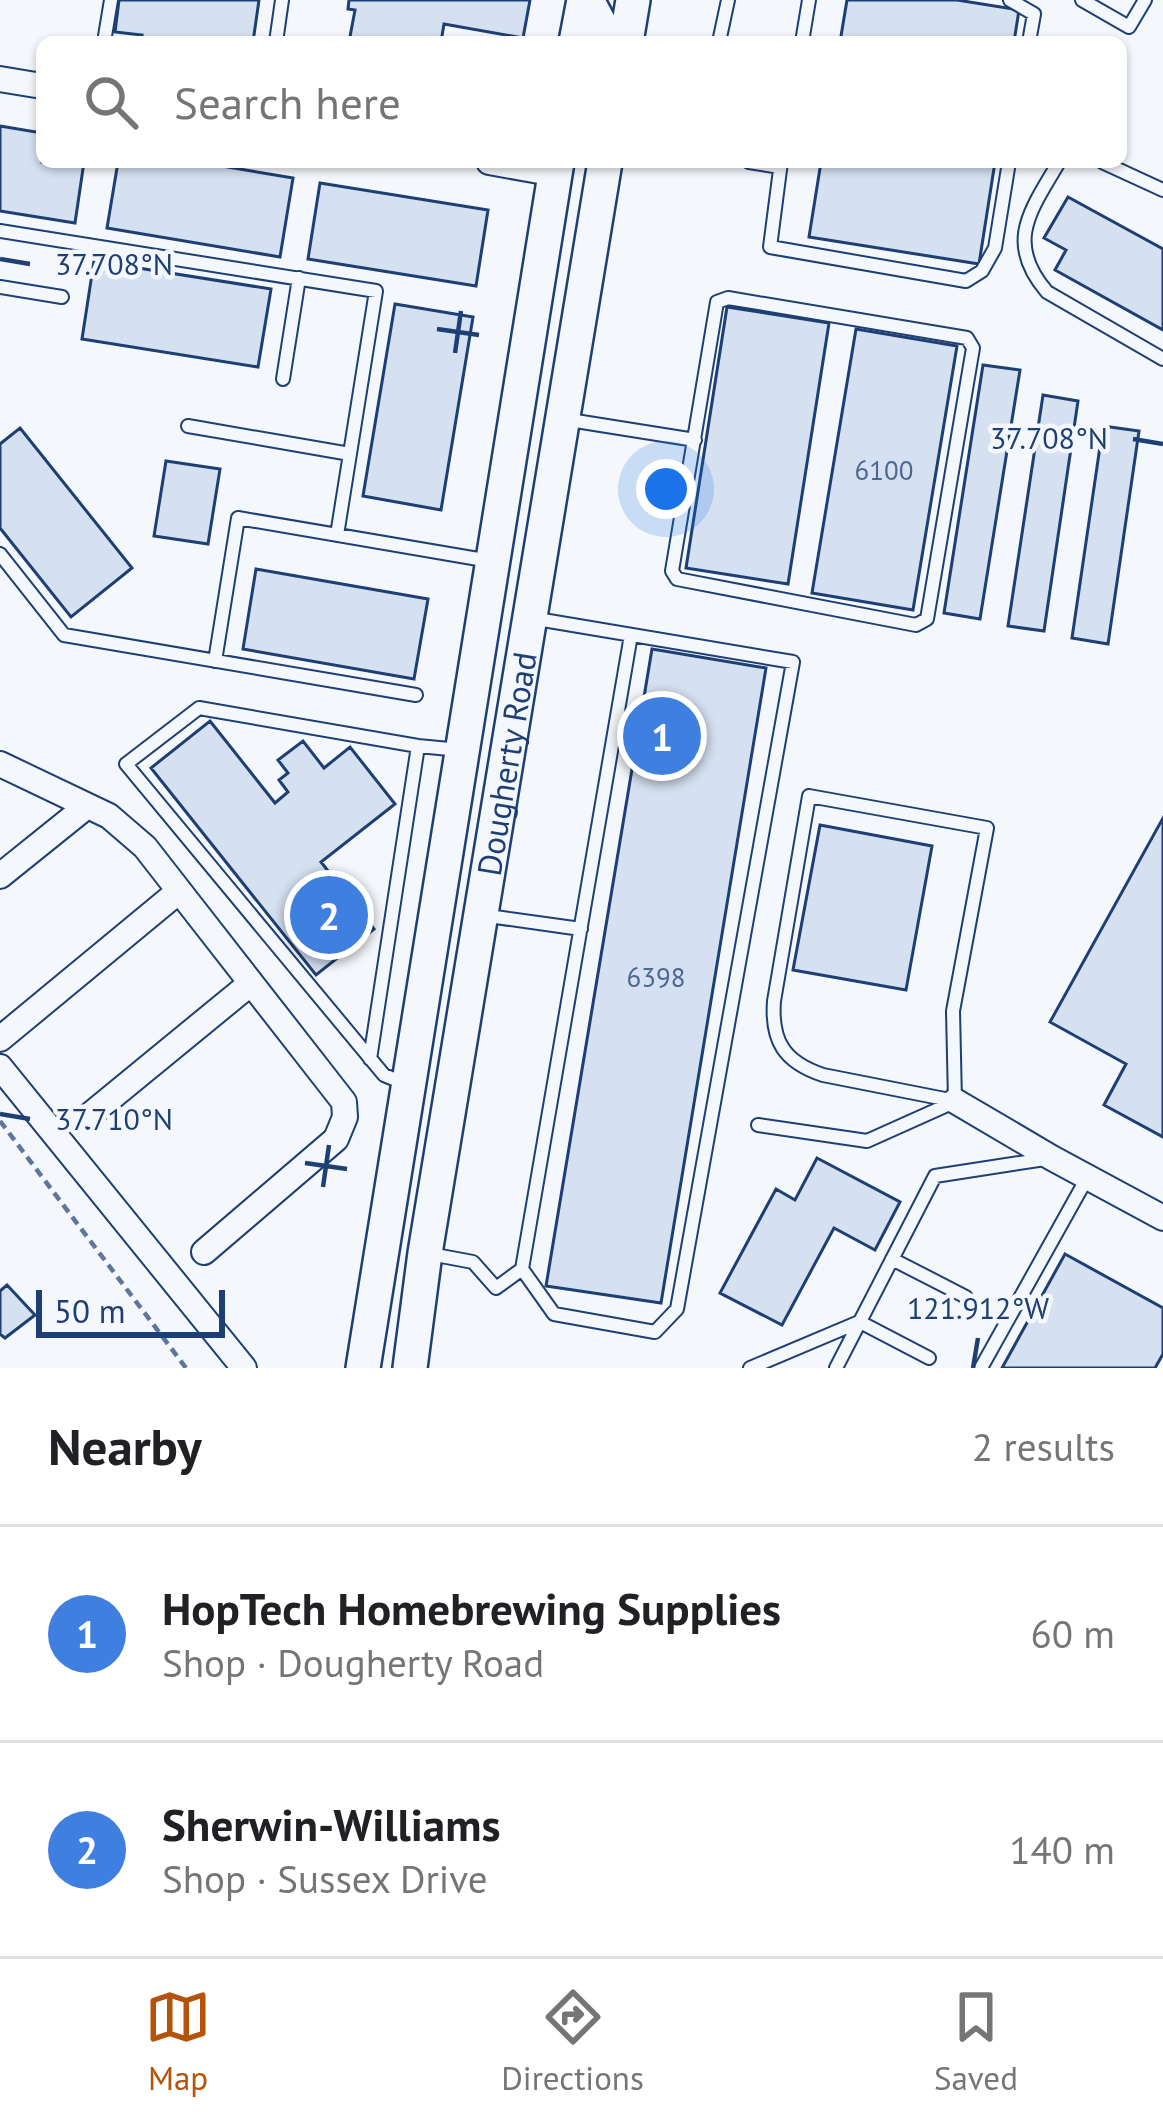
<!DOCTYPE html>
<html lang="en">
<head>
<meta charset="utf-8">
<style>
  :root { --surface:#fff; --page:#f6f6f6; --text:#202124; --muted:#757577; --line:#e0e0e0; --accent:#b45309 }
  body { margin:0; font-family:"PT Sans",sans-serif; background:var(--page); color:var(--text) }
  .scale { position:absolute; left:36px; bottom:30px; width:189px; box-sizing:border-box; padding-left:12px; border:6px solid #1d3f73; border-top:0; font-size:33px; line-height:42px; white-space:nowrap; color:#1d3f73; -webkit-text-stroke:9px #f4f7fb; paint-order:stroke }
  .you { position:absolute; left:666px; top:489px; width:42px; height:42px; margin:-30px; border:9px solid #fff; border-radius:50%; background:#1a73e8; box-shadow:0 0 0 18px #1a73e833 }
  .badge { display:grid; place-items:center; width:78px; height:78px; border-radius:50%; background:var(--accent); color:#fff; font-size:39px; font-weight:700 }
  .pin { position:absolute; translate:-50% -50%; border:6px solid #fff; box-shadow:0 3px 12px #0006 }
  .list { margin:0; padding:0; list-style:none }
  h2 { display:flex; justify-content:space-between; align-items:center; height:156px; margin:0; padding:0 48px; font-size:51px }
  h2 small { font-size:39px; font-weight:400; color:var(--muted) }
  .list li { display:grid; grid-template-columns:78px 1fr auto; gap:36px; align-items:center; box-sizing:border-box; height:216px; padding:0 48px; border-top:3px solid var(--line) }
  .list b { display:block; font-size:45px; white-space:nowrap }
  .list p { margin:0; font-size:39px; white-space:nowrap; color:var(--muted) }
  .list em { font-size:39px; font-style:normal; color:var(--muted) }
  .icon { flex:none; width:66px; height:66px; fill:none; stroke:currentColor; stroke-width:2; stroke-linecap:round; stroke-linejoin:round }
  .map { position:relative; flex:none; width:1163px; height:1368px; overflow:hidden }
  .search { position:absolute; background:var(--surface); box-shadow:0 3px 9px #0004; left:36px; right:36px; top:36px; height:132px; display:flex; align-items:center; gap:30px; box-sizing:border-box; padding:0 42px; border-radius:18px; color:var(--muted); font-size:45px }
  .sheet { height:588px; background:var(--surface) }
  nav { display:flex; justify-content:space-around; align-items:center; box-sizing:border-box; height:168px; border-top:3px solid var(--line); background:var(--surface); font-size:33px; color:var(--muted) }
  nav a { display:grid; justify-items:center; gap:6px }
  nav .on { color:var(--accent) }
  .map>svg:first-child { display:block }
  .building { fill:#d5e0f0; stroke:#1d3f73; stroke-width:3 }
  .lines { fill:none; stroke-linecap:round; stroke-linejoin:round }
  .service-casing { stroke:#1d3f73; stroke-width:16 }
  .minor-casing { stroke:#1d3f73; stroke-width:28 }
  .secondary-casing { stroke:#1d3f73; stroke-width:38 }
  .path { stroke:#5e769c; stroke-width:4.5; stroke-dasharray:9 6; stroke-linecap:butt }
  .service { stroke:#f4f7fb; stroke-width:12 }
  .minor { stroke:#f4f7fb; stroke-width:24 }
  .secondary { stroke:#f4f7fb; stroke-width:33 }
  .ticks { fill:none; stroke:#1d3f73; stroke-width:4.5 }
  .labels { text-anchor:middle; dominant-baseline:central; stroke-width:9; stroke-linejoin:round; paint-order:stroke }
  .number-label { font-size:27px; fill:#4b6792 }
  .street-label { font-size:33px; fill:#1d3f73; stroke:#f4f7fb }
  .ticks-label { font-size:30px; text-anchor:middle; fill:#1d3f73; stroke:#f4f7fb; stroke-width:9; stroke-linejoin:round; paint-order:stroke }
</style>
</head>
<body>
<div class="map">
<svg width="1163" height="1368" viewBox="0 0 1163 1368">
  <rect width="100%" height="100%" fill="#f4f7fb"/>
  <path class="building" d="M119,0H259L253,42H141L142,35L115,32Z
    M349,0H530L523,38L444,24L441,42H349L355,10L348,9Z
    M847,0H957L1019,10L1014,42H840Z
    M0,126L42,133V162H84L75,223L0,211Z
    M118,162H198L293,178L280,257L107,228Z
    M821,162H995L979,264L809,237Z
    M320,183L488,210L476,286L308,259Z
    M1068,197L1163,249V330L1055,270L1066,250L1044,238Z
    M94,261L271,289L258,367L82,339Z
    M395,304L473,317L441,510L363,496Z
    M727,307L829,323L788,584L686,568Z
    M856,329L957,346L913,610L812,593Z
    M983,365L1020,370L980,619L944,613Z
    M1043,395L1078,401L1044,631L1008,626Z
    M1103,426L1139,431L1108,644L1072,638Z
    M20,428L132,568L71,617L0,528V444Z
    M166,461L220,469L208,544L154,536Z
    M256,569L428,599L414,679L243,649Z
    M652,649L766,668L661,1303L546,1286Z
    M210,721L275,803L288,792L279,780L288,773L278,760L303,741L324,768L350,747L395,804L321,862L374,929L316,975L151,768Z
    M1163,818V1137L1104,1105L1126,1064L1050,1022Z
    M820,825L932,846L906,990L793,970Z
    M817,1158L900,1202L875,1250L834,1228L782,1325L720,1293L776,1189L795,1200Z
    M1065,1254L1163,1308V1354L1155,1368H1002Z
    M7,1285L35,1315L5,1338L0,1334V1291Z"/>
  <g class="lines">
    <defs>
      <path id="service" d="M1010,0L1034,14L1029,42
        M1082,0L1129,27L1145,0
        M104,42L111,0
        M276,42L282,0
        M719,42L728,0
        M802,42L809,0
        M749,162L780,167
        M781,162L770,247L966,281L982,271L995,248L1009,162
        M1059,162C1031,210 1004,242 1047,292L1163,359
        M1102,162L1163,190
        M0,231L376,291L337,535
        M0,287L62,297
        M728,298L967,338L973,348L927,619L916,625L677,579L672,571L717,302Z
        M283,379L299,278
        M563,419L695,440
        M188,426L350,454
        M0,554L64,635L416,695
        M215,661L238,518L490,561
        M809,796L987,828L953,1011L955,1101L823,1075C784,1062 771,1041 774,1001Z
        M481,915L581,929
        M370,1059L418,746
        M406,1084L384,1075L126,764L199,708L418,746L460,750
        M758,1125L867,1141L954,1102
        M425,1253L473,1262L496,1288L522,1269L554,1314L655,1332L677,1309L793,662L531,618
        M892,1259L966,1297
        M522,1269L631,635
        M860,1322L929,1358
        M750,1368L859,1322
        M836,1368L935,1176L1045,1159
        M981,1368L1087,1178"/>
      <path id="minor" d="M0,79L42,86
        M489,162L556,174
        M0,764L109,816L145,847L344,1102L345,1117L336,1139L204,1252
        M0,876L87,806
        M0,1039L179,891
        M0,1067L244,1368
        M955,1101L1052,1158L1163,1218
        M90,1115L251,983"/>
      <g id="secondary">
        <path d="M587,0L605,34L603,42"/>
        <path d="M576,42L584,0"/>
        <path d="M626,42L633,0"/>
        <path d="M363,1368L557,162"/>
        <path id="s1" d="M410,1368L425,1253L605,162"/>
      </g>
    </defs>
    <use href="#service" class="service-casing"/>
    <use href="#minor" class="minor-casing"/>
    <use href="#secondary" class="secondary-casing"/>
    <path class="path" d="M0,1121L186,1368"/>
    <use href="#service" class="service"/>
    <use href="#minor" class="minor"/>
    <use href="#secondary" class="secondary"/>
  </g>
  <path class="ticks" d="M0,259L30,264M437,329L479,335M455,353L461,311M1133,439L1163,444M0,1114L30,1119M305,1163L347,1169M323,1187L329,1145M973,1368L978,1338"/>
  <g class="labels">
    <g class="number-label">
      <text x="884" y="470">6100</text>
      <text x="656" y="977">6398</text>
    </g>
    <g class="street-label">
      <text stroke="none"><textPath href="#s1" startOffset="612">Dougherty Road</textPath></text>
    </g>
  </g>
  <g class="ticks-label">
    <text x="114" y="275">37.708°N</text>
    <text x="1049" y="449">37.708°N</text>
    <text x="114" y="1130">37.710°N</text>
    <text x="978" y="1319">121.912°W</text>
  </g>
</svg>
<div class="scale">50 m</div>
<div class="you"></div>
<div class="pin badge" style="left:662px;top:736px;background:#3f7fe0">1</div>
<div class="pin badge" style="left:329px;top:915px;background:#3f7fe0">2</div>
<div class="search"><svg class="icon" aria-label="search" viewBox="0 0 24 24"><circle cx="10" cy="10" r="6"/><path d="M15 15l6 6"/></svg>Search here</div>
</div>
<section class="sheet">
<h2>Nearby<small>2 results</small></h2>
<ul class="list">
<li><span class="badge" style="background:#3f7fe0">1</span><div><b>HopTech Homebrewing Supplies</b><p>Shop · Dougherty Road</p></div><em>60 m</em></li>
<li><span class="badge" style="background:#3f7fe0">2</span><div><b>Sherwin-Williams</b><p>Shop · Sussex Drive</p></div><em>140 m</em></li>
</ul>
</section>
<nav>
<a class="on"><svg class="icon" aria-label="map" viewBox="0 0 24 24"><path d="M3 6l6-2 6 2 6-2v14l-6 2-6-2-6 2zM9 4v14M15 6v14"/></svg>Map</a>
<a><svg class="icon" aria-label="directions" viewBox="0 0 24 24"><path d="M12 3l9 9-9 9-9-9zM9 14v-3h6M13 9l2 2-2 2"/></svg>Directions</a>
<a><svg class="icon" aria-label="saved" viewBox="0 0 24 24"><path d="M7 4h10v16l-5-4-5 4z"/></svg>Saved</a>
</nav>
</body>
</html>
